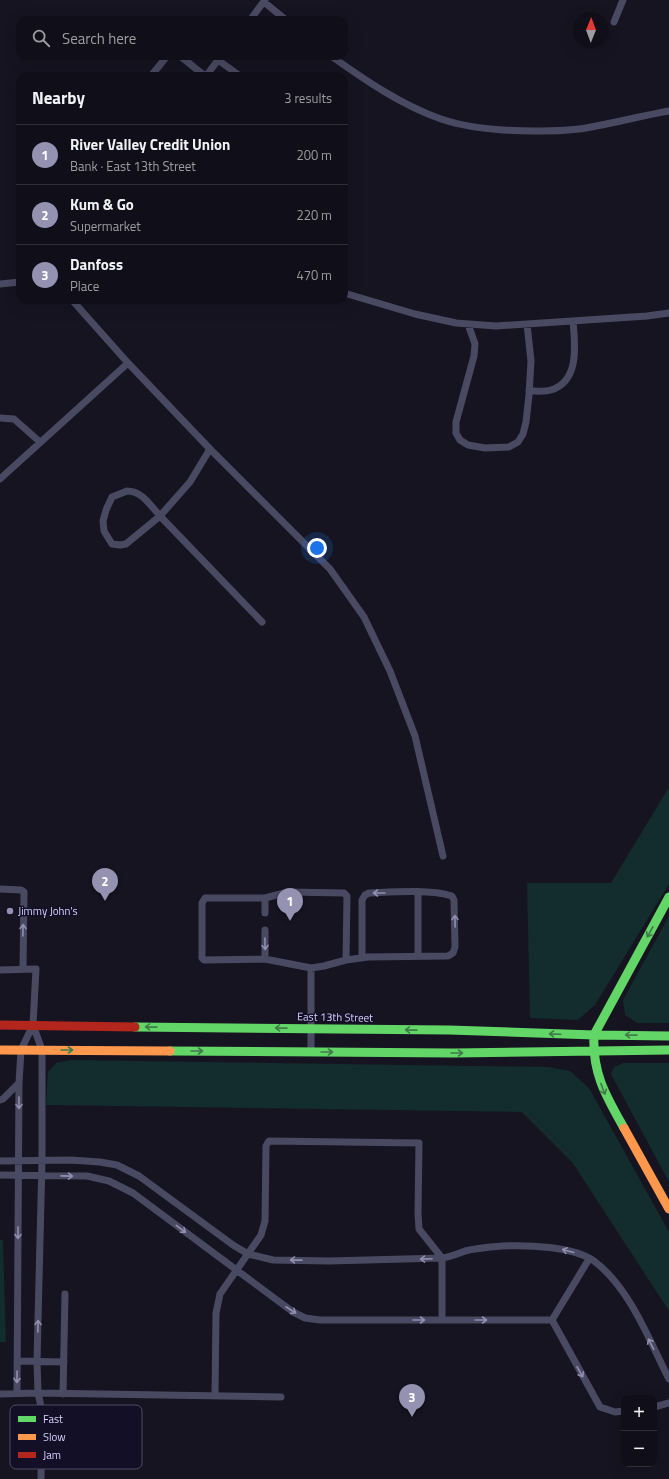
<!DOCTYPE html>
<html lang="en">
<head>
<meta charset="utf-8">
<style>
  :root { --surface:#100f19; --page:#1e1d26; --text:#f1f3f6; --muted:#9c9ca2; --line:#302f38; --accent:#9591b1 }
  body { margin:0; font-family:"Titillium Web",sans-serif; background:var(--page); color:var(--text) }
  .controls { position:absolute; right:12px; bottom:12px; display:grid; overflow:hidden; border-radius:8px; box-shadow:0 4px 16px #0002 }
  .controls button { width:36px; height:36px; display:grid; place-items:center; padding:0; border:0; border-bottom:1px solid var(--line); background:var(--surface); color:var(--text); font:20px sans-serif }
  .compass { position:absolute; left:573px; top:12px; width:36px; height:36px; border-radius:50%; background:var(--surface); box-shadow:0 4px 16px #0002; rotate:1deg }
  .you { position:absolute; left:317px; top:548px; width:14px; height:14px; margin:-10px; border:3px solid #fff; border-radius:50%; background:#1a73e8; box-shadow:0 0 0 6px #1a73e833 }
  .badge { display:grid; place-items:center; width:26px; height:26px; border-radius:50%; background:var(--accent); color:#fff; font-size:13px; font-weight:700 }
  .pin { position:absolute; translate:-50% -33px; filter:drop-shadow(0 1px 2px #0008) }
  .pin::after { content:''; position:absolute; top:21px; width:14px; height:12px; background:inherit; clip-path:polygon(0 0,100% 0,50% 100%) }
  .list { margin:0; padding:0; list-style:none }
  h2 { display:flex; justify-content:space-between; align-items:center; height:52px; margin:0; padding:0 16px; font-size:17px }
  h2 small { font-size:13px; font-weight:400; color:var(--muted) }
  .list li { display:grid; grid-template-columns:26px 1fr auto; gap:12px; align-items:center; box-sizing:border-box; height:60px; padding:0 16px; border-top:1px solid var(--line) }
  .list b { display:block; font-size:15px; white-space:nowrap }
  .list p { margin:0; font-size:13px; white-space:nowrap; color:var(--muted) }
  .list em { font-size:13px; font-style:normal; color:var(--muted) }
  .icon { flex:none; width:22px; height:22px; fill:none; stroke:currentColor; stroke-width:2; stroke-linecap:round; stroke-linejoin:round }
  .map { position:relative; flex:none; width:669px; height:1479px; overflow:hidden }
  .search { position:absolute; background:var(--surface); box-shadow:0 4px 16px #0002; left:16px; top:16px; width:332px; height:44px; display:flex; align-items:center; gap:10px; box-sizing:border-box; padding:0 14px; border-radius:12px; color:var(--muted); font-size:15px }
  .panel { position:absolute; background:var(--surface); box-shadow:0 4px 16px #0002; left:16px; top:72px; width:332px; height:232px; border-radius:12px }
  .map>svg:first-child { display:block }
  .green { fill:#132c2d }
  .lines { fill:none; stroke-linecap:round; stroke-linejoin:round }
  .lane { stroke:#4a4962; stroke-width:7 }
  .fast { stroke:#63d668; stroke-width:9 }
  .slow { stroke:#ff974d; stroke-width:9 }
  .jam { stroke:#b3261e; stroke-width:9 }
  .oneway { stroke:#928eb0 }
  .oneway2 { stroke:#3f7c4a }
  .poi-dot { fill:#9591b1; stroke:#130f26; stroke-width:1.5 }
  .labels { text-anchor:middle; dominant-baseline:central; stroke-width:3; stroke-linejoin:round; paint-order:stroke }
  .poi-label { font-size:11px; fill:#d9d4ff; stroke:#130f26; text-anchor:start }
  .street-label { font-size:11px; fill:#d9d4ff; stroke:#130f26 }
  .key { fill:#130f26; stroke:#4e4a67; stroke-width:1 }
  .key-label { font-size:11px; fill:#d9d4ff }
</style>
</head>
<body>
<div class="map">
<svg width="669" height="1479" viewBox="0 0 669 1479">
  <rect width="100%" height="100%" fill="#161421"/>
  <path class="green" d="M669,787V883L666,889L595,1005L578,1020L530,1018L527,883H611Z
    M669,916V1023H637L625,1015L623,1000Z
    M71,1060L548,1067L570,1071L589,1088L669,1232V1311L572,1162L522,1112L46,1105L48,1072L56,1063Z
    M623,1063H669V1182L611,1074L614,1067Z
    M0,1240H3L6,1342H0Z"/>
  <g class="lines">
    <path class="lane" d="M264,2L286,20
      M250,20L265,0
      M614,22L623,0
      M180,56L205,76
      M331,56C365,80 401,105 441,119C471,129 503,131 534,131C551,131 569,131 586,128C614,123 641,116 669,111
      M218,60L240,76
      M151,76L167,56
      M206,76L221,56
      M0,284L20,282
      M344,293L415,314L456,323L496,326L647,316L669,313
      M72,300L128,363L210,449L330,569L364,617L390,671L415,736L443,856
      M468,324L475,344L474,356L456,422V433L460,440L468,445L485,448L509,447L518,442L523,434L526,422L529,395L531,361L527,324
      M529,391C536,391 545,392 551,390C580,381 575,344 573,321
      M0,418L14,419L40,442
      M210,449L190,482L160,516L262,622
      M0,479L128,363
      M127,491C142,491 150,505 160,516L126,544L120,545L112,544L104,531L103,521L106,510L112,497Z
      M0,889L21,890L24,892L23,969
      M265,898V913
      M265,930V959
      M418,956V892
      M346,960L347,896L344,893L288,892L265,898H205L202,903V958L204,960L265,959L311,968L324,966L346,960L368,957L448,956L453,953L455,947L454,900L452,896C429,889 393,892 369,893L365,895L362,900V958
      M0,970L36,969L33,1025L42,1050V1160L37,1361L38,1393L42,1411L41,1479
      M311,1052V968
      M0,1100L3,1099L19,1083
      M0,1161L71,1160L100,1162L117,1165L139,1176L233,1245L248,1254L273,1260L329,1261L442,1258C450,1257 457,1254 465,1251C476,1248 490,1247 502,1246C527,1245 573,1246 594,1261C630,1288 649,1340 669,1379
      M0,1175L87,1176L109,1181L133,1193L293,1312L305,1318L320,1320H552L600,1407L615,1412L624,1411
      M552,1320L589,1259
      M17,1361L64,1362
      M17,1393L19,1083L21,1050L32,1027
      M0,1394L38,1393L281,1397
      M63,1394L65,1294
      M215,1396L216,1313L220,1294L261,1235L265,1221L266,1146L269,1141L419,1143L418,1213L419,1229L442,1258V1320
      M654,1407L669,1403"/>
    <path class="fast" d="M135,1027L449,1030L594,1035L669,1036
      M170,1051L454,1053L669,1050
      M624,1128C606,1096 592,1073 594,1035L669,897"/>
    <path class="slow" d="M0,1050L170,1051
      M624,1128L669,1209"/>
    <path class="jam" d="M0,1025L135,1027"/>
  </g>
  <defs><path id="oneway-shaft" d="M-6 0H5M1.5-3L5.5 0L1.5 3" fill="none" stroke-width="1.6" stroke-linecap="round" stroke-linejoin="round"/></defs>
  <g class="oneway">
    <use href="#oneway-shaft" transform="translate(379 893) rotate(180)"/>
    <use href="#oneway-shaft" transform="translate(455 921) rotate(-91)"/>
    <use href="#oneway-shaft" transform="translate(23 930) rotate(-89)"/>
    <use href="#oneway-shaft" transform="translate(265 944) rotate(89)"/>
    <use href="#oneway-shaft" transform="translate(19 1103) rotate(90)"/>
    <use href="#oneway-shaft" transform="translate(67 1176) rotate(1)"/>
    <use href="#oneway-shaft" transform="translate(181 1229) rotate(37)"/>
    <use href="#oneway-shaft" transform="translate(18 1233) rotate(90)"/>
    <use href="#oneway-shaft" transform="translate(568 1251) rotate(-165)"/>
    <use href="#oneway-shaft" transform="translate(426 1259) rotate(178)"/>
    <use href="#oneway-shaft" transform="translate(296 1260) rotate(-179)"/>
    <use href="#oneway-shaft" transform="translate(291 1310) rotate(33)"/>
    <use href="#oneway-shaft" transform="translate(419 1320)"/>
    <use href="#oneway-shaft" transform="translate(481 1320)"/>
    <use href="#oneway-shaft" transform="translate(38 1326) rotate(-89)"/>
    <use href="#oneway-shaft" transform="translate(651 1344) rotate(-117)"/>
    <use href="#oneway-shaft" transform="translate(580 1372) rotate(61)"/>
    <use href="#oneway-shaft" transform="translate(17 1377) rotate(91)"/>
  </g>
  <g class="oneway2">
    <use href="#oneway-shaft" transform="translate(650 932) rotate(119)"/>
    <use href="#oneway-shaft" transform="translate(151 1027) rotate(-179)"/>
    <use href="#oneway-shaft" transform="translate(281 1028) rotate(-179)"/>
    <use href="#oneway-shaft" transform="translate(411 1030) rotate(-179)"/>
    <use href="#oneway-shaft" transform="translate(555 1034) rotate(-178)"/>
    <use href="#oneway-shaft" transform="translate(631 1035) rotate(-179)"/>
    <use href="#oneway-shaft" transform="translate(67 1050)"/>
    <use href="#oneway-shaft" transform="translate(197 1051)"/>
    <use href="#oneway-shaft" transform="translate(327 1052)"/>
    <use href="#oneway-shaft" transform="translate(457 1053)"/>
    <use href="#oneway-shaft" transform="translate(603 1089) rotate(69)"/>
  </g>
  <circle class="poi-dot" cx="10" cy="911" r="4"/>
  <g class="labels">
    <g class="poi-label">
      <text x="18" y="911">Jimmy John's</text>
    </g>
    <g class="street-label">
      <text transform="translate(335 1017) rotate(1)">East 13th Street</text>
    </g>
  </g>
  <rect x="10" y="1405" width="132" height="64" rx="6" class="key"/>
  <rect x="18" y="1416" width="18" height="6" fill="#63d668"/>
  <rect x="18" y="1434" width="18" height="6" fill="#ff974d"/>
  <rect x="18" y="1452" width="18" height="6" fill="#b3261e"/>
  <g class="key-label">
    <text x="43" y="1423">Fast</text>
    <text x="43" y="1441">Slow</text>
    <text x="43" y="1459">Jam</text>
  </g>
</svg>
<div class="controls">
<button>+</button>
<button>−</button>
</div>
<svg class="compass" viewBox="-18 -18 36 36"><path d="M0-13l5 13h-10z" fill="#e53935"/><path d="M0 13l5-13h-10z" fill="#9c9ca2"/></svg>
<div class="you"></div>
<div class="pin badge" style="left:290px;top:921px">1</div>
<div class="pin badge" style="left:105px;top:901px">2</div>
<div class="pin badge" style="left:412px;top:1417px">3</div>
<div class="search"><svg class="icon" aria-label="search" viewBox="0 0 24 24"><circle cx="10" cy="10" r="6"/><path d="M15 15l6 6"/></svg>Search here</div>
<section class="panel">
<h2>Nearby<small>3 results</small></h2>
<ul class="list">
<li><span class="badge">1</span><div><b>River Valley Credit Union</b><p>Bank · East 13th Street</p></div><em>200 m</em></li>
<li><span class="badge">2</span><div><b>Kum &amp; Go</b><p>Supermarket</p></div><em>220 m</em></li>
<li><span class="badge">3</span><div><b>Danfoss</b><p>Place</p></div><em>470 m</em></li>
</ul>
</section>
</div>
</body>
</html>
